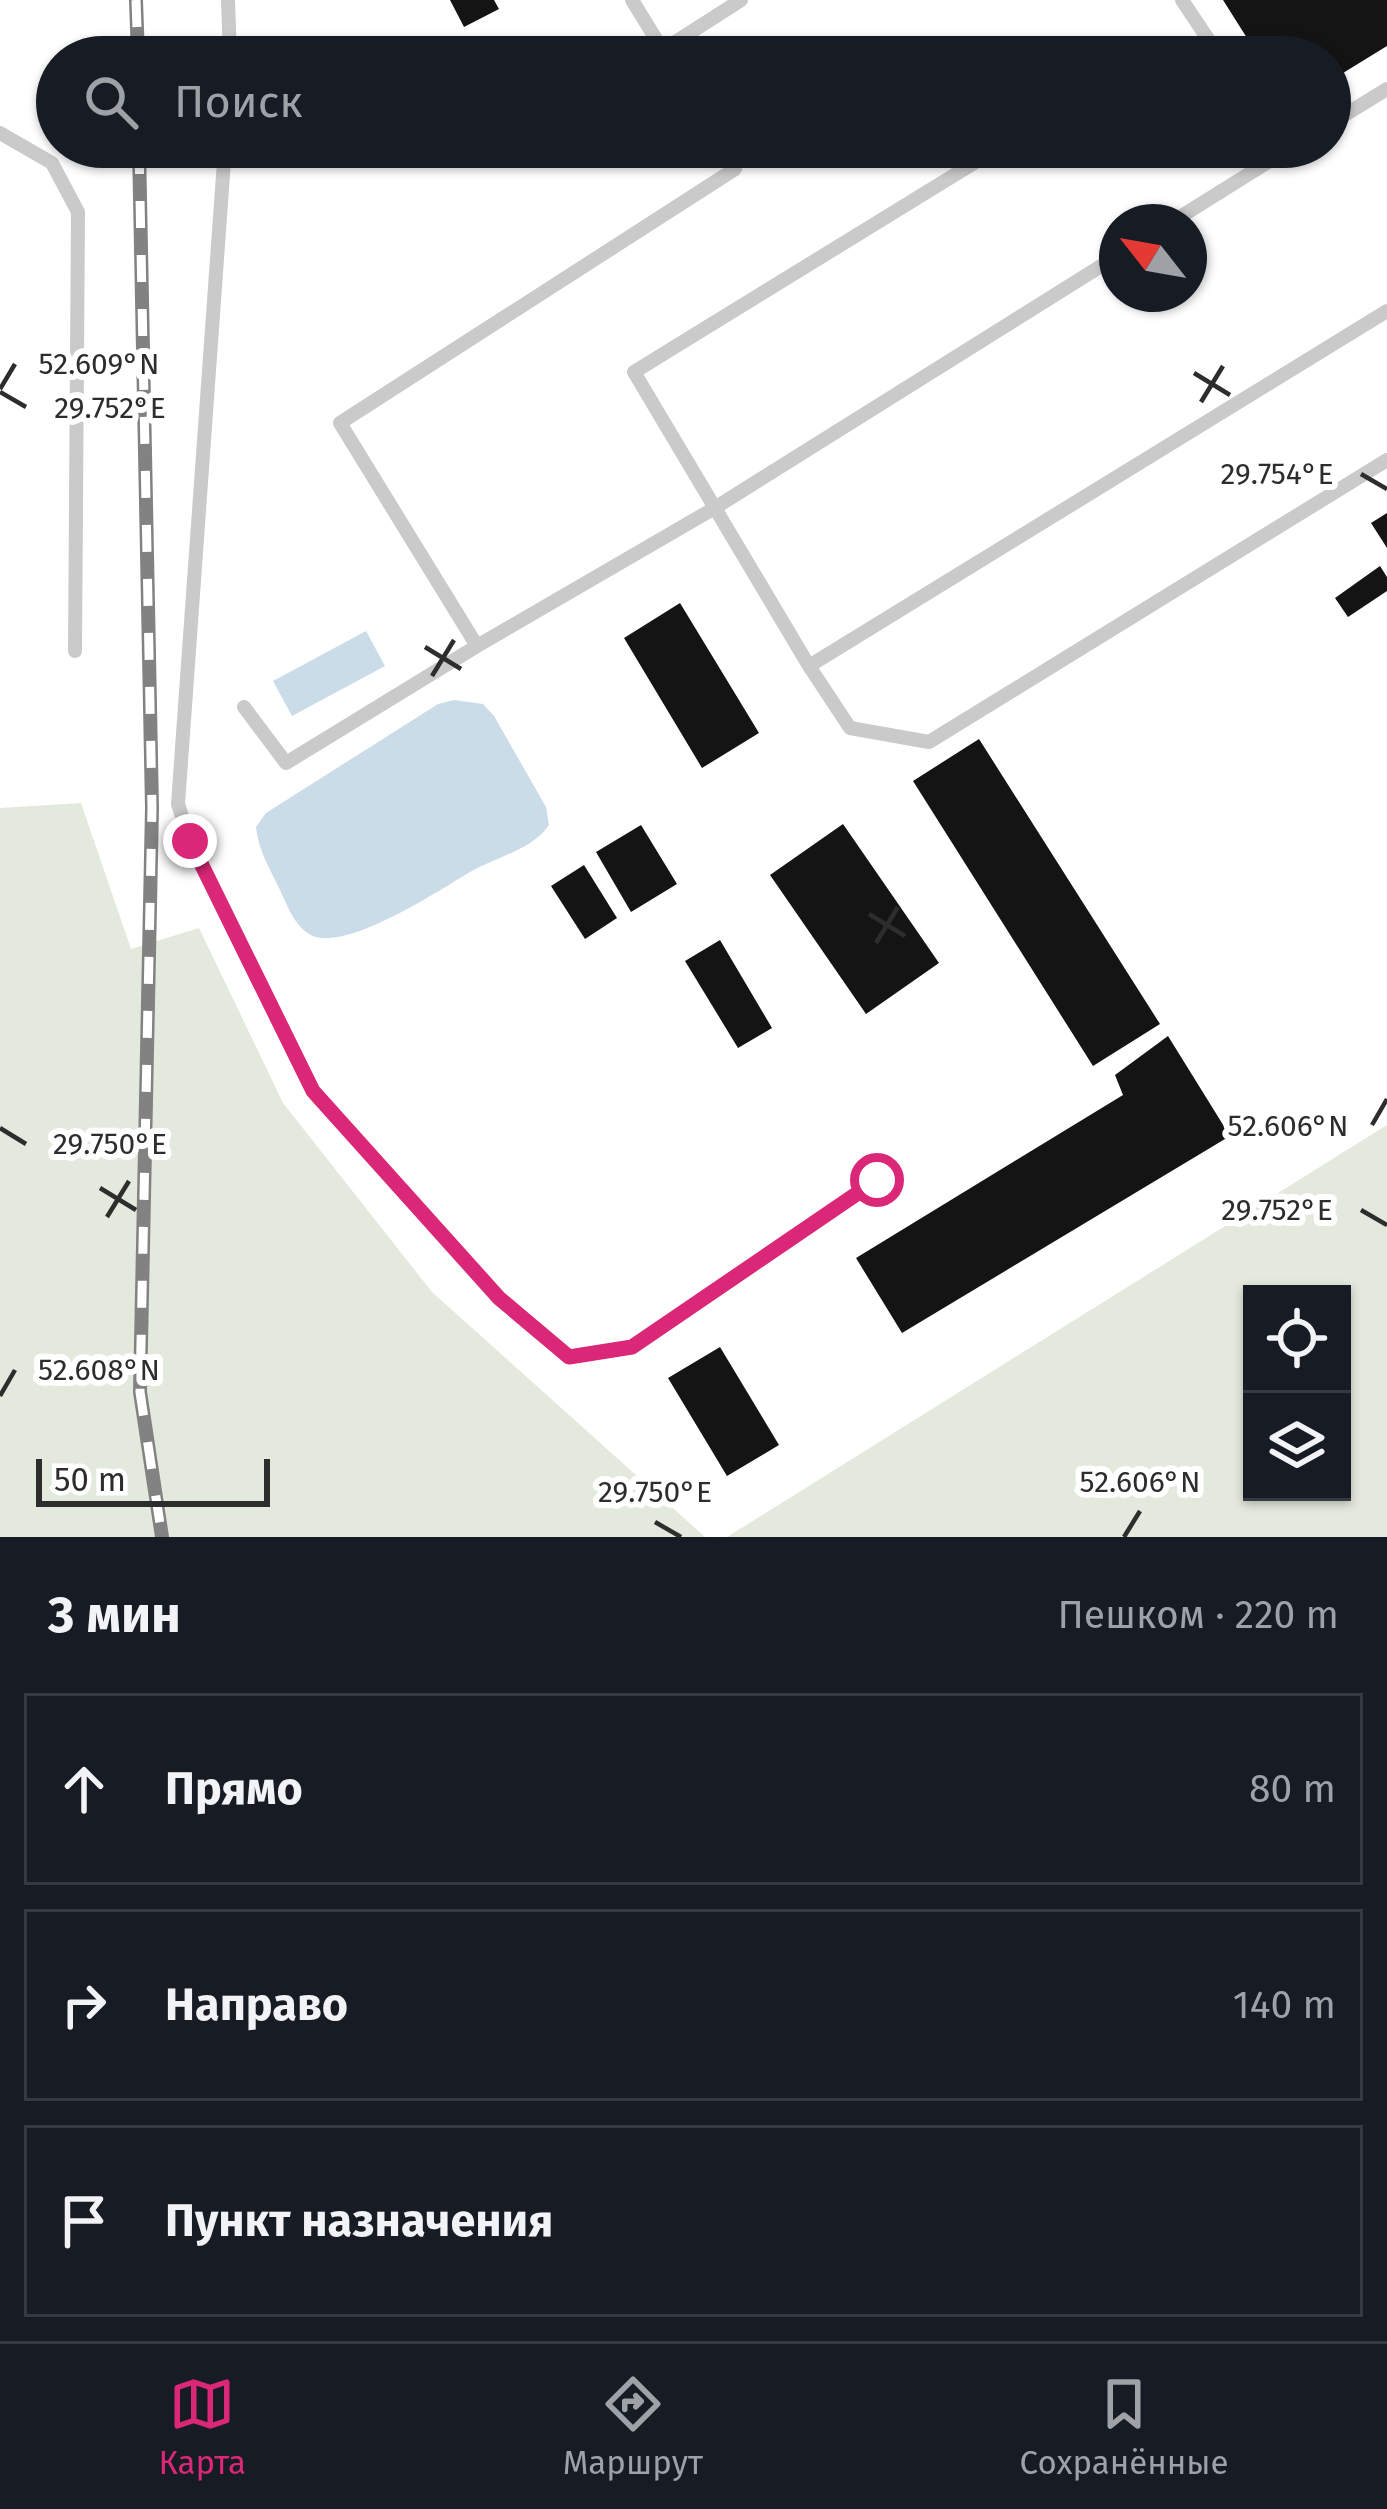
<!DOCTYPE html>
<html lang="ru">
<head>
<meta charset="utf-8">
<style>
  :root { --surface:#171b24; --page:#242831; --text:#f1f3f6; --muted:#9ea1a6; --line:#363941; --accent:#db2777 }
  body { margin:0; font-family:"Fira Sans",sans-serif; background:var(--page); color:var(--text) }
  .controls { position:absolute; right:36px; bottom:36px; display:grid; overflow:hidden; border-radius:0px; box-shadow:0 3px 9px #0004 }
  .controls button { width:108px; height:108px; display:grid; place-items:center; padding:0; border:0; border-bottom:3px solid var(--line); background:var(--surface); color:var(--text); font:60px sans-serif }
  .compass { position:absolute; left:1099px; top:204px; width:108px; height:108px; border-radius:50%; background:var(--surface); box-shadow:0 3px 9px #0004; rotate:301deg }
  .scale { position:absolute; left:36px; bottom:30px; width:234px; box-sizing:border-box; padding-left:12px; border:6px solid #2d2d2d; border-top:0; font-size:33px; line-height:42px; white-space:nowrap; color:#2d2d2d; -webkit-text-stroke:9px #fff; paint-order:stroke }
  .stop { position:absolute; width:36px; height:36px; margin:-27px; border:9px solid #db2777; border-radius:50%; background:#fff }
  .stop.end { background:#db2777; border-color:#fff; box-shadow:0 3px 12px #0008 }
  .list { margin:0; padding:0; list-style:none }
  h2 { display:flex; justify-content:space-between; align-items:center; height:156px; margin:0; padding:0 48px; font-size:51px }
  h2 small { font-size:39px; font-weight:400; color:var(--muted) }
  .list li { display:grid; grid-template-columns:78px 1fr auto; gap:36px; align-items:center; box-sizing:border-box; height:192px; margin:0 24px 24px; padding:0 24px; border:3px solid var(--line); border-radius:0px }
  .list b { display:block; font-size:45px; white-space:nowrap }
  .list em { font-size:39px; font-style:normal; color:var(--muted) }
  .icon { flex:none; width:66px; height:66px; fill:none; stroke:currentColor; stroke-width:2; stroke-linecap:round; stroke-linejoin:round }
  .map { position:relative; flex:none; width:1387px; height:1537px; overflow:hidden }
  .search { position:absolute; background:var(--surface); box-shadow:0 3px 9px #0004; left:36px; right:36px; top:36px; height:132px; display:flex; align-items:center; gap:30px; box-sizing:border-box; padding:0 42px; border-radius:66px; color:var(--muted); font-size:45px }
  .sheet { height:804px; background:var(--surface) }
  nav { display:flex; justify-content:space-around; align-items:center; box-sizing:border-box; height:168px; border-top:3px solid var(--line); background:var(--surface); font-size:33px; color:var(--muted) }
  nav a { display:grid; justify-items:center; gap:6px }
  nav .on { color:var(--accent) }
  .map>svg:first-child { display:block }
  .green { fill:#e3e9dc; fill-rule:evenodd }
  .water { fill:#cadce7 }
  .building { fill:#141414 }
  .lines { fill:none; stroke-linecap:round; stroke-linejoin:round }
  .service { stroke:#cacaca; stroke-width:14 }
  .rail-casing { stroke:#828282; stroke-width:14 }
  .rail { stroke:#fff; stroke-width:9; stroke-dasharray:27; stroke-linecap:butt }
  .route { stroke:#db2777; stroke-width:15 }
  .ticks { fill:none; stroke:#2d2d2d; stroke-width:4.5 }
  .ticks-label { font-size:30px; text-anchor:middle; fill:#2d2d2d; stroke:#fff; stroke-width:12; stroke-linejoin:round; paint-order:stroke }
</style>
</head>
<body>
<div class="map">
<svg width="1387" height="1537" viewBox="0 0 1387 1537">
  <rect width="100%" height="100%" fill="#fff"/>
  <path class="green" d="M81,803L131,949L199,928L283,1103L432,1292L705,1537H0V808Z
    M1387,1125V1537H727ZM1252,1294H1342V1492H1252Z"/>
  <path class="water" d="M366,631L385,666L292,716L273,681Z
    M454,700L483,704L494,716L546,807L549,825C532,850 496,857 470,872C438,891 342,955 309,934C293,924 287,904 279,888C269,867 258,849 256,827L266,813L438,704Z"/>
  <path class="building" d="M450,0H494L499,9L464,27Z
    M1223,0H1387V46L1330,81V57H1259Z
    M1387,513V548L1371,523Z
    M1380,566L1387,577V591L1348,617L1335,598Z
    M680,603L759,733L702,768L624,638Z
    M979,739L1160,1024L1093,1066L913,781Z
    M843,824L939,963L866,1014L770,875Z
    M641,825L677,884L631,912L596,852Z
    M584,865L617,918L585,939L551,886Z
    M720,940L772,1028L738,1048L685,961Z
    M1168,1036L1230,1136L902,1333L856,1258L1123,1095L1115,1075Z
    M720,1347L779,1445L727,1476L668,1378Z"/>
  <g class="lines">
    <path class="service" d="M228,0L230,57
      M632,0L667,57
      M1182,0L1220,57
      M663,50L741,0
      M1330,124L1387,89
      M0,133L52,163L78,212L75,651
      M225,147L178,804L190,841L313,1091L498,1298L569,1357L632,1347L877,1180
      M1000,147L634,372L809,666L1387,311
      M1172,222L1292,147
      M477,646L340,423L735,169L722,147
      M809,666L850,728L929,742L1387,460
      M244,707L286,763L477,646L713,509L1117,256"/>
    <defs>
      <path id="rail" d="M136,0L138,57
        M139,147L152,808L140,1392L162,1537"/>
    </defs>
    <use href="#rail" class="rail-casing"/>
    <use href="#rail" class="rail"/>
  </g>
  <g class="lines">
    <path class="route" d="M190,841L313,1091L499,1298L569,1357L632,1347L877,1180"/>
  </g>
  <path class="ticks" d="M1194,373L1230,395M0,389L15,364M0,392L26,407M1201,402L1223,366M1361,474L1387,489M425,647L461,669M432,676L454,640M869,914L905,936M876,943L898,907M1372,1125L1387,1099M0,1128L26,1144M100,1188L136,1210M1361,1210L1387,1225M107,1217L129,1181M0,1396L15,1370M655,1522L681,1537M1124,1537L1140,1511"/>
  <g class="ticks-label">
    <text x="99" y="374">52.609°N</text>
    <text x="110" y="418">29.752°E</text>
    <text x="1277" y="484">29.754°E</text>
    <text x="1288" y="1136">52.606°N</text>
    <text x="110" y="1154">29.750°E</text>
    <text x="1277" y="1220">29.752°E</text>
    <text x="99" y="1380">52.608°N</text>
    <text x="1140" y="1492">52.606°N</text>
    <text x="655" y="1502">29.750°E</text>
  </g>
</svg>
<div class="controls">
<button><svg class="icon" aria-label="locate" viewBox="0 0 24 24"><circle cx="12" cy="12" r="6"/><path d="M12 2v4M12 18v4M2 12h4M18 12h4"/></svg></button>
<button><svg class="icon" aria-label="layers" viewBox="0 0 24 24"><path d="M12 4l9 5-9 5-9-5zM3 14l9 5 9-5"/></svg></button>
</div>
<svg class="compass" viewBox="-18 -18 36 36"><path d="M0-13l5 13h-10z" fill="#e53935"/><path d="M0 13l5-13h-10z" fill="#9ea1a6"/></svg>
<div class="scale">50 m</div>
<div class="stop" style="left:877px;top:1180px"></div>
<div class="stop end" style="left:190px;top:841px"></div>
<div class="search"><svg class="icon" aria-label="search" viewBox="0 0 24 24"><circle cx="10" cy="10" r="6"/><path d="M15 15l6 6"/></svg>Поиск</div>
</div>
<section class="sheet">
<h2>3 мин<small>Пешком · 220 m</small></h2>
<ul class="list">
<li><svg class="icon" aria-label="ahead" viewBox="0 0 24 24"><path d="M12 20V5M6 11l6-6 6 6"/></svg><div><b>Прямо</b></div><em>80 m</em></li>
<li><svg class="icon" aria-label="right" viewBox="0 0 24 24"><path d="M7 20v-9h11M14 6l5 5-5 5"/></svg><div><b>Направо</b></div><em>140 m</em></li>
<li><svg class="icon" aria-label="arrive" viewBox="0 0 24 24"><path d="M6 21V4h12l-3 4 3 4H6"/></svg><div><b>Пункт назначения</b></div></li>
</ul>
</section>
<nav>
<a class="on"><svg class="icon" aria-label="map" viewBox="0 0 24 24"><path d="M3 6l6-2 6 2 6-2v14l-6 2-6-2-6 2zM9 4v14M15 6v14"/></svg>Карта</a>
<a><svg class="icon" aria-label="directions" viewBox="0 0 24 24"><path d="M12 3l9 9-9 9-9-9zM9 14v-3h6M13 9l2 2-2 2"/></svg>Маршрут</a>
<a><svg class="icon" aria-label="saved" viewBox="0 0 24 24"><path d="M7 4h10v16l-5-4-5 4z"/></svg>Сохранённые</a>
</nav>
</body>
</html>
